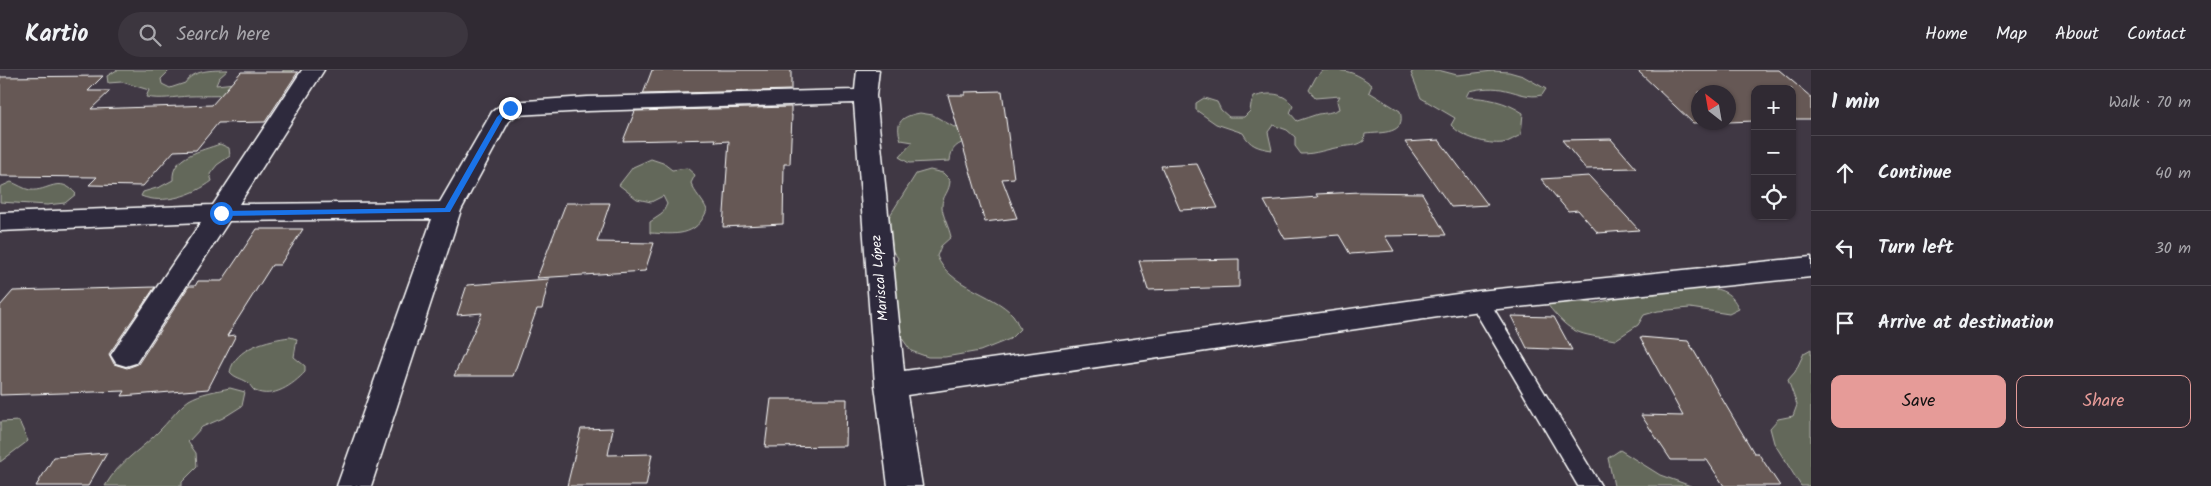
<!DOCTYPE html>
<html lang="en">
<head>
<meta charset="utf-8">
<style>
  :root { --surface:#302a33; --page:#3c363f; --text:#f1f3f6; --muted:#a8a7ac; --line:#4b464e; --accent:#e69b98 }
  body { margin:0; font-family:Kalam,sans-serif; background:var(--page); color:var(--text) }
  .controls { position:absolute; right:15px; top:15px; display:grid; overflow:hidden; border-radius:10px; box-shadow:0 1px 4px #0004 }
  .controls button { width:45px; height:45px; display:grid; place-items:center; padding:0; border:0; border-bottom:1px solid var(--line); background:var(--surface); color:var(--text); font:25px sans-serif }
  .compass { position:absolute; left:1691px; top:15px; width:45px; height:45px; border-radius:50%; background:var(--surface); box-shadow:0 1px 4px #0004; rotate:329deg }
  .stop { position:absolute; width:15px; height:15px; margin:-11px; border:4px solid #1a73e8; border-radius:50%; background:#fff }
  .stop.end { background:#1a73e8; border-color:#fff; box-shadow:0 1px 5px #0008 }
  .list { margin:0; padding:0; list-style:none }
  h2 { display:flex; justify-content:space-between; align-items:center; height:65px; margin:0; padding:0 20px; font-size:21px }
  h2 small { font-size:16px; font-weight:400; color:var(--muted) }
  .list li { display:grid; grid-template-columns:32px 1fr auto; gap:15px; align-items:center; box-sizing:border-box; height:75px; padding:0 20px; border-top:1px solid var(--line) }
  .list b { display:block; font-size:19px; white-space:nowrap }
  .list em { font-size:16px; font-style:normal; color:var(--muted) }
  .actions { display:flex; gap:10px; padding:15px 20px }
  .actions a { flex:1; padding:11px 0; border:1px solid var(--accent); border-radius:10px; text-align:center; font-size:18px; color:var(--accent) }
  .actions .main { background:var(--accent); color:#111 }
  .icon { flex:none; width:28px; height:28px; fill:none; stroke:currentColor; stroke-width:2; stroke-linecap:round; stroke-linejoin:round }
  .map { position:relative; flex:none; width:1811px; height:416px; overflow:hidden }
  header { display:flex; align-items:center; gap:30px; box-sizing:border-box; height:70px; padding:0 25px; background:var(--surface); border-bottom:1px solid var(--line) }
  header strong { font-size:24px }
  nav { display:flex; gap:28px; margin-inline-start:auto; font-size:18px }
  .search { width:350px; height:45px; background:var(--page); display:flex; align-items:center; gap:12px; box-sizing:border-box; padding:0 18px; border-radius:28px; color:var(--muted); font-size:19px }
  main { display:flex }
  aside { flex:1; background:var(--surface) }
  .map>svg:first-child { display:block }
  .green { fill:#64685a; stroke:#b2b4ac }
  .building { fill:#665955; stroke:#fff }
  .lines { fill:none; stroke-linecap:round; stroke-linejoin:round }
  .service-casing { stroke:#fff; stroke-width:3 }
  .minor-casing { stroke:#fff; stroke-width:3 }
  .service { fill:#2f2a3d; fill-rule:evenodd }
  .minor { fill:#2f2a3d; fill-rule:evenodd }
  .route { fill:#1a73e8 }
  .labels { text-anchor:middle; dominant-baseline:central; stroke-width:4; stroke-linejoin:round; paint-order:stroke }
  .street-label { font-size:14px; fill:#fff; stroke:#2f2a3d }
</style>
</head>
<body>
<header>
<strong>Kartio</strong>
<div class="search"><svg class="icon" aria-label="search" viewBox="0 0 24 24"><circle cx="10" cy="10" r="6"/><path d="M15 15l6 6"/></svg>Search here</div>
<nav><a>Home</a><a>Map</a><a>About</a><a>Contact</a></nav>
</header>
<main>
<div class="map">
<svg width="1811" height="416" viewBox="0 0 1811 416">
  <rect width="100%" height="100%" fill="#403844"/>
  <filter id="ink" filterUnits="userSpaceOnUse"><feTurbulence type="fractalNoise" baseFrequency=".02" numOctaves="2"/><feDisplacementMap in="SourceGraphic" scale="10" xChannelSelector="R" yChannelSelector="G"/><feConvolveMatrix kernelMatrix="1 2 1 2 8 2 1 2 1" color-interpolation-filters="sRGB"/></filter>
  <g filter="url(#ink)">
    <path class="green" d="M117,0H170L161,9L162,14L170,18L185,13C193,0 211,0 228,0L219,8L216,15L282,8L283,0H294C268,30 225,25 189,26C174,27 161,30 146,27L149,20L122,12L108,13L107,6Z
      M1324,0C1346,0 1354,1 1372,15L1369,22L1400,41C1407,65 1382,62 1365,64L1364,71C1355,77 1350,75 1341,77C1326,79 1317,84 1301,84L1295,76V67L1287,60L1273,55L1268,62L1272,80C1258,78 1250,76 1243,63L1216,54L1196,40V33L1204,28L1217,32L1221,40L1229,47H1244L1250,41L1251,34L1254,27C1269,22 1284,22 1293,36L1290,43L1297,51C1304,49 1311,46 1318,44C1326,43 1331,43 1339,39L1337,31L1340,26L1315,28L1309,20L1316,7Z
      M1415,0H1438L1457,5L1493,1L1509,2L1523,6L1546,19L1542,25C1529,28 1519,23 1506,20C1495,17 1481,18 1469,21L1466,27C1487,28 1505,31 1523,43L1521,65C1516,67 1509,72 1503,73C1487,75 1461,67 1451,55L1455,48L1421,28L1411,3Z
      M920,43L933,45L954,57L968,56L970,70C957,74 951,77 950,91L909,93L899,87L913,72L901,70C894,51 903,46 920,43Z
      M220,74L229,78L230,86L217,95L210,104L212,111C194,125 163,135 141,126L143,122L160,117L173,110C171,86 201,81 220,74Z
      M651,89L663,93L672,100L687,98L695,105L691,113C695,124 703,130 707,140C696,168 675,164 650,163V152L662,144L667,134L663,126L651,132L637,129L619,115L633,97Z
      M930,100L943,103L950,110C950,122 942,126 942,136C942,145 949,157 951,167L941,176L937,186C949,217 992,222 1013,245C1016,249 1018,255 1020,259L1010,269L980,281L945,287H928L911,281L896,260L890,210L898,188L883,169L882,158L916,104Z
      M11,112C17,114 24,119 30,120C48,122 59,104 76,124L65,133L47,135L0,132V117Z
      M1698,216C1718,219 1730,219 1739,239L1729,244L1690,238L1658,241L1644,245L1638,255L1615,270C1578,263 1572,266 1547,234L1578,232L1596,233L1610,230L1621,224H1655L1668,220Z
      M290,267L297,269L294,287L305,296V302C293,315 273,329 255,321C252,319 250,314 247,312C241,308 235,308 230,302C235,277 268,270 290,267Z
      M1811,279V416H1801L1774,373L1770,358L1778,349L1793,346L1797,335L1788,310L1795,302L1804,283Z
      M230,318L245,322L242,336L223,348L202,357L188,372L196,383L197,397L182,412V416H105C120,390 143,379 162,358C171,349 178,338 189,330C201,323 216,321 230,318Z
      M19,351L28,371L0,392V352Z
      M1620,380L1660,405L1691,416H1614L1608,388Z"/>
    <path class="building" d="M652,0H791V20L643,24Z
      M1637,0H1779L1811,27V49H1792V19H1755V51L1728,52V22H1698V52H1714L1693,53Z
      M241,2H298L265,52L218,53L196,80L174,81L143,116L89,115L97,107L0,106V7L103,6L88,21H110L91,39L212,35Z
      M1002,21L1014,108L1002,109L1017,148L985,152L948,25H965V22Z
      M791,37V45H792L790,94H784L783,154L723,157L729,71L715,72L716,69L623,71L635,41Z
      M1611,69L1636,98L1586,99L1562,70Z
      M1439,70L1488,135L1451,137L1405,72Z
      M1197,94L1218,138L1180,140L1161,96Z
      M1589,106L1639,160L1598,163L1578,140L1568,141L1541,109Z
      M1361,122L1422,123L1446,165L1385,166L1394,181L1350,184L1339,165L1285,169L1264,131L1318,127L1316,124Z
      M566,133H610L597,172L654,173L645,201L537,208Z
      M257,159H303L280,195H272L227,266L236,265L208,319L122,326L125,321L0,325V236L13,221L155,217L109,284L114,294L127,298L138,294L189,216H195L198,211H222Z
      M1239,189V217L1148,220L1139,191Z
      M549,209L542,239H537L513,306H454L482,243L457,245L467,215Z
      M1511,246L1554,247L1572,280L1527,278Z
      M1640,267L1688,271L1754,383H1758L1780,416H1724L1707,390H1671L1641,345L1683,346Z
      M771,329H847L846,376L765,377Z
      M613,358L608,385L652,384L646,416H567L581,359Z
      M107,383L88,416H36L54,387Z"/>
    <g class="lines">
      <defs>
        <path id="service" d="M1479,224L1486,226L1601,416H1578L1469,231L1472,226Z"/>
        <path id="minor" d="M302,0H324L239,134L440,132L492,42L502,34L510,32L587,27L855,20L857,0H879L876,26L904,301L1479,221L1811,187V207L1479,241L907,325L922,416H888L875,315L854,33L587,41L516,45L509,51L461,140L371,416H337L432,149L229,151L136,293L126,296L116,293L111,285L201,152L0,161V143L213,135Z"/>
      </defs>
      <use href="#service" class="service-casing"/>
      <use href="#minor" class="minor-casing"/>
      <use href="#service" class="service"/>
      <use href="#minor" class="minor"/>
    </g>
  </g>
  <path class="route" d="M507,37L513,38L503,48L450,142L221,146L217,143L221,141L445,138L497,47Z"/>
  <g class="labels">
    <g class="street-label">
      <text transform="translate(880 208) rotate(-95)">Mariscal López</text>
    </g>
  </g>
</svg>
<div class="controls">
<button>+</button>
<button>−</button>
<button><svg class="icon" aria-label="locate" viewBox="0 0 24 24"><circle cx="12" cy="12" r="6"/><path d="M12 2v4M12 18v4M2 12h4M18 12h4"/></svg></button>
</div>
<svg class="compass" viewBox="-18 -18 36 36"><path d="M0-13l5 13h-10z" fill="#e53935"/><path d="M0 13l5-13h-10z" fill="#a8a7ac"/></svg>
<div class="stop" style="left:221px;top:143px"></div>
<div class="stop end" style="left:510px;top:38px"></div>
</div>
<aside>
<h2>1 min<small>Walk · 70 m</small></h2>
<ul class="list">
<li><svg class="icon" aria-label="ahead" viewBox="0 0 24 24"><path d="M12 20V5M6 11l6-6 6 6"/></svg><div><b>Continue</b></div><em>40 m</em></li>
<li><svg class="icon" aria-label="left" viewBox="0 0 24 24"><path d="M17 20v-9H6M10 6l-5 5 5 5"/></svg><div><b>Turn left</b></div><em>30 m</em></li>
<li><svg class="icon" aria-label="arrive" viewBox="0 0 24 24"><path d="M6 21V4h12l-3 4 3 4H6"/></svg><div><b>Arrive at destination</b></div></li>
</ul>
<div class="actions"><a class="main">Save</a><a>Share</a></div>
</aside>
</main>
</body>
</html>
